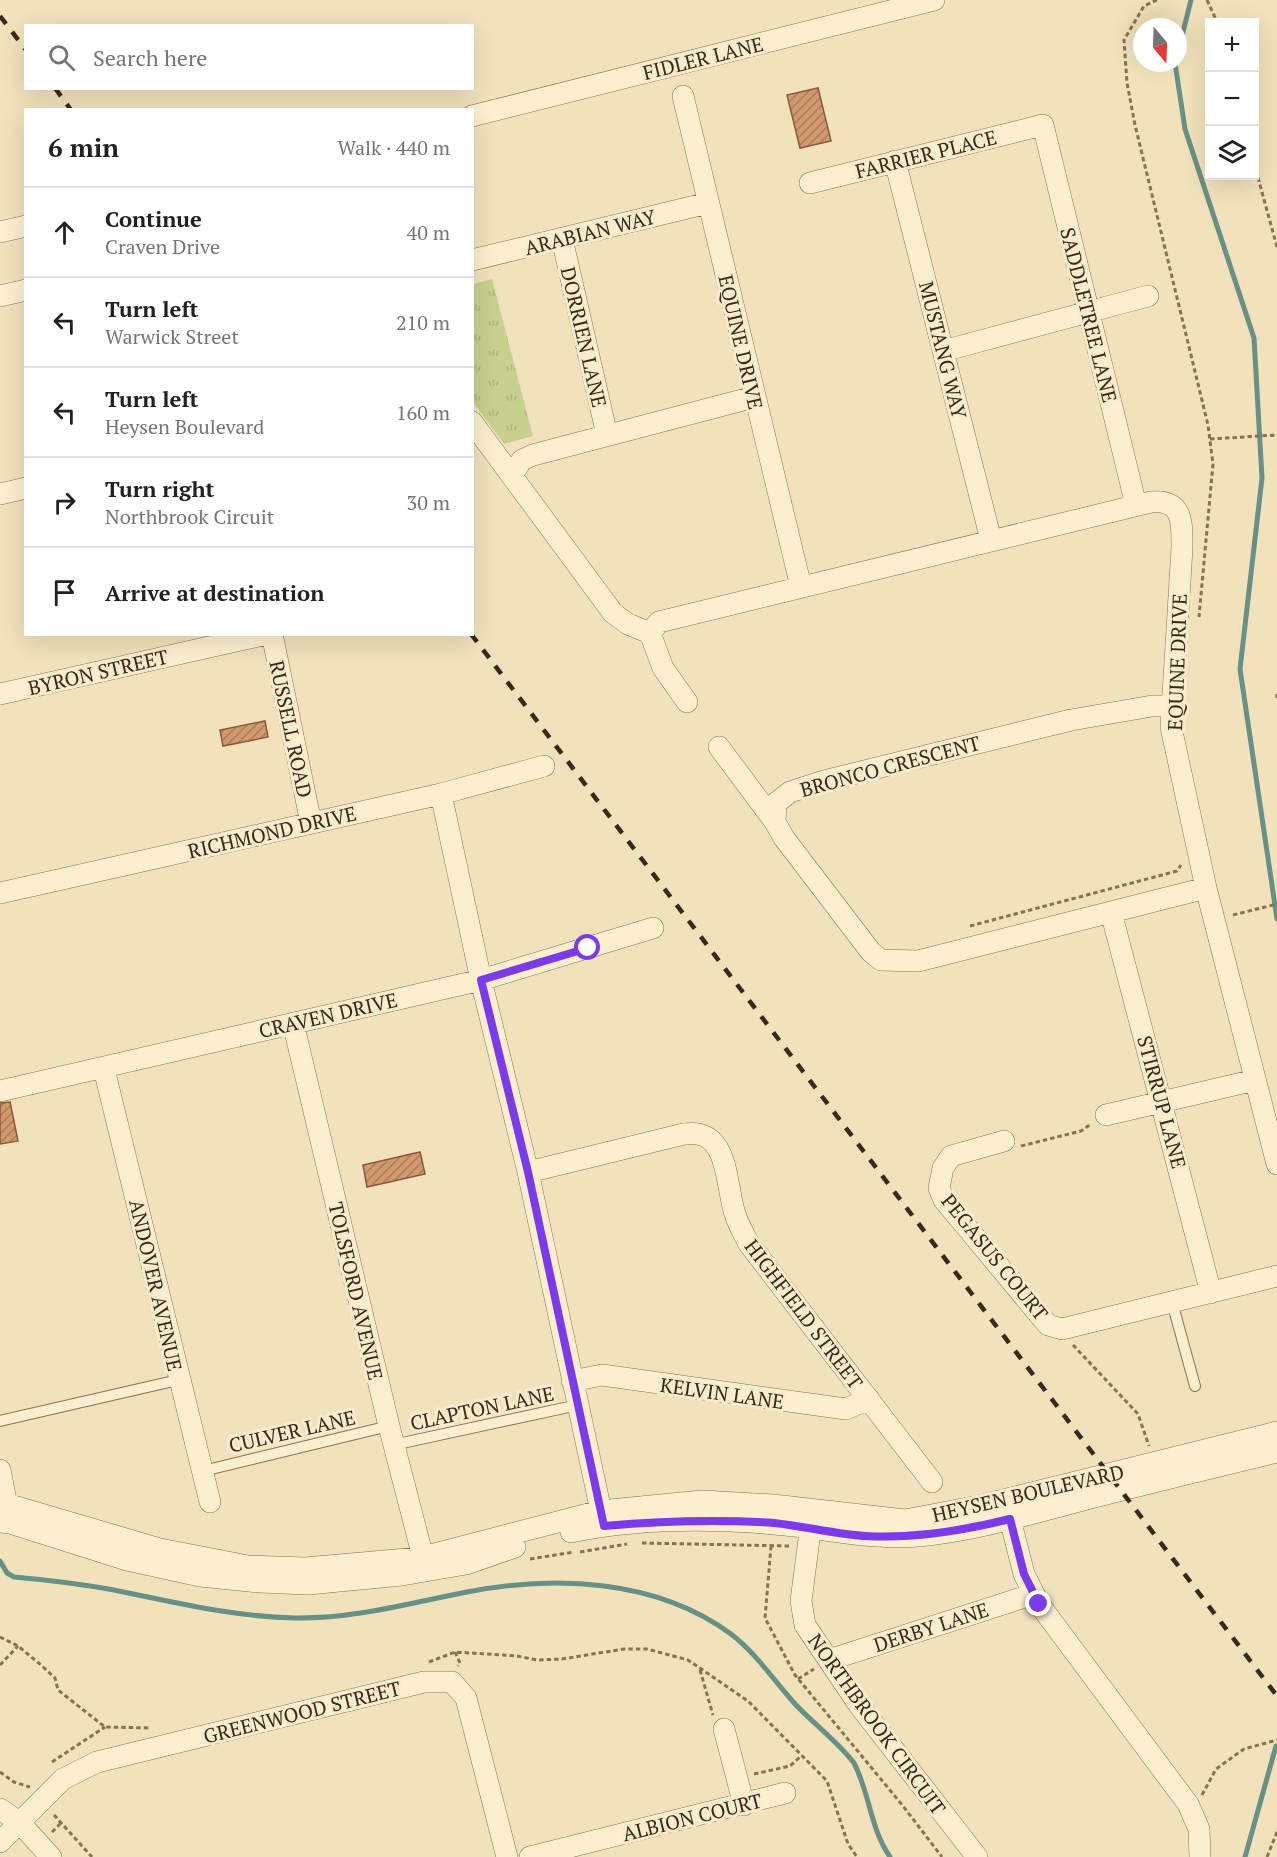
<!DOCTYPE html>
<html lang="en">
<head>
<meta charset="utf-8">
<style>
  :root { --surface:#fff; --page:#f6f6f6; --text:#202124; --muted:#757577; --line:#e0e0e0 }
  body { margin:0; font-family:"PT Serif",serif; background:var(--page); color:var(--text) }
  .controls { position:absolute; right:18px; top:18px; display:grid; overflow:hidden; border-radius:0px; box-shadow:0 6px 24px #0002 }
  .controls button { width:54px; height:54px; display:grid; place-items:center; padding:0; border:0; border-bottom:2px solid var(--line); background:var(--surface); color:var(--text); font:30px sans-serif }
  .compass { position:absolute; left:1133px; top:18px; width:54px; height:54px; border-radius:50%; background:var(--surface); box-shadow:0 6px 24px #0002; rotate:161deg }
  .stop { position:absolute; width:18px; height:18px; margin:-14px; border:4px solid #7c3aed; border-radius:50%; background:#fff }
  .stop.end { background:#7c3aed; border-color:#fff; box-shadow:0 2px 6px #0008 }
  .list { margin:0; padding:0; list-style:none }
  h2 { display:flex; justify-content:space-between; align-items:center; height:78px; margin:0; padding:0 24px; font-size:26px }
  h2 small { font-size:20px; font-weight:400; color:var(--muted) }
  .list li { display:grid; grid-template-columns:39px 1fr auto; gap:18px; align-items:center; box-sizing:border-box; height:90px; padding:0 24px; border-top:2px solid var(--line) }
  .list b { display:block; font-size:22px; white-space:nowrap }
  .list p { margin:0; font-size:20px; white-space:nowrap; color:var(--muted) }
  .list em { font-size:20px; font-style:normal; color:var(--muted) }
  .icon { flex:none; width:33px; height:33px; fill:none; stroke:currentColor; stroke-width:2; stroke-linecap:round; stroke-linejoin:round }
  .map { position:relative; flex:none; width:1277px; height:1857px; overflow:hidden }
  .search { position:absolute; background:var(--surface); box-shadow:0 6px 24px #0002; left:24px; top:24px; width:450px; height:66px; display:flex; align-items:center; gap:15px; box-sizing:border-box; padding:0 21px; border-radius:0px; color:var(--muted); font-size:22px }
  .panel { position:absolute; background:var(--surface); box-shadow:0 6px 24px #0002; left:24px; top:108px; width:450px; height:528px; border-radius:0px }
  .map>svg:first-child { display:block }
  .park { fill:url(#park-tufts) }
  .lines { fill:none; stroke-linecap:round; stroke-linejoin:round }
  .stream { stroke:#679086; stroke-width:5 }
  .building { fill:url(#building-hatch); stroke:#8b5938; stroke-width:1.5 }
  .lane-casing { stroke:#8a7154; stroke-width:12 }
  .street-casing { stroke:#8a7154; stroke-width:22 }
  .path { stroke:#8a7154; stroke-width:3; stroke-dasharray:4.5 3; stroke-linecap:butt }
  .lane { stroke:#fbefcf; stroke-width:10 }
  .street { stroke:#fbefcf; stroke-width:21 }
  .rail { stroke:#38291a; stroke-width:4.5; stroke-dasharray:10 10; stroke-linecap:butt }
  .route { stroke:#7c3aed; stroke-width:8 }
  .labels { text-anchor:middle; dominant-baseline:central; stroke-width:6; stroke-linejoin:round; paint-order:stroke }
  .street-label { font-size:20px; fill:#38291a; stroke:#f8eccc }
</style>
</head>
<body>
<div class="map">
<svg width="1277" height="1857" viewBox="0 0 1277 1857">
  <defs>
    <pattern id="park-tufts" width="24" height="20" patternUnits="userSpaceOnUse" patternTransform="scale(1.5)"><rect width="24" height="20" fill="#c8d08f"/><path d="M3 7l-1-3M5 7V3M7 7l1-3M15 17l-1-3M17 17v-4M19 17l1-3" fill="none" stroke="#adb37b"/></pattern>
    <pattern id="building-hatch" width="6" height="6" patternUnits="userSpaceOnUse" patternTransform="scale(1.5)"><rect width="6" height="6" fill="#d3996e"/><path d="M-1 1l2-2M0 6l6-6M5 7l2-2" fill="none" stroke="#ac7d5a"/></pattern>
  </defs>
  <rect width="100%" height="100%" fill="#f1e2bc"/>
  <path class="park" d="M492,279L533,436L504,444L473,402V284Z"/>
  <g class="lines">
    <path class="stream" d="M1178,52L1191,0
      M1175,63L1185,129L1254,338L1262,478L1240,669L1277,919
      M0,1561L7,1573L14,1577C48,1580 81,1584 114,1590C174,1602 234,1617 295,1618C354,1619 410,1603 467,1592C556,1575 656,1579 731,1634C757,1654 774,1681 796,1705C815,1725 837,1741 854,1763C870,1794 870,1828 890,1857
      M1245,1857L1276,1746"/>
  </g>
  <path class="building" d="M818,88L831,141L800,148L787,95Z
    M265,721L268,737L223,746L220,730Z
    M10,1102L18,1141L0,1144V1103Z
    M420,1152L425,1174L367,1187L363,1165Z"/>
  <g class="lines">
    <defs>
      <path id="lane" d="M1172,1302L1195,1386
        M0,1421L178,1380
        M393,1445L578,1405
        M203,1471L389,1426"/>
      <path id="street" d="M683,96L801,587
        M472,116L934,0
        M895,161L991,540
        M810,183L1043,125L1136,505
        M0,232L26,226
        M562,239L607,435
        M472,260L708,203
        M0,296L26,290
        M943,351L1148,296
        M472,422L613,613L628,624L650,633L663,668L687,702
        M512,475L522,460L533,455L754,397
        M0,494L26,488
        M650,633L659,622L1151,502C1184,499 1182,524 1182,548L1171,727L1206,888L1277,1164
        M272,634L311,823
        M0,694L267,634
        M1172,706H1152L1071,720L824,781L790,792L776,803L775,822L784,838L871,952L881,960L918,961L1206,888
        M719,747L775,822
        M441,794L481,980L528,1172L604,1525
        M0,893L441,794L544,766
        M1111,912L1211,1293
        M293,1023L389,1426L423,1557
        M104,1069L210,1502
        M0,1091L481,980L653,928
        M1106,1115L1255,1080
        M1004,1141L951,1156L943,1168L939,1188L944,1200L1048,1325L1062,1329L1277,1276
        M528,1172L684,1134C730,1127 725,1184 735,1214C738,1224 744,1234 749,1244L932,1482
        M572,1381L602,1375L846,1409L869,1399
        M0,1470L9,1516
        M0,1502L160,1549L248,1566L305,1568L419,1558L600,1511L702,1501L773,1505L905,1520L979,1506L1277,1432
        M812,1516L801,1601L805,1625L859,1705L977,1857
        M1010,1519L1024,1574L1039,1604L1188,1804L1199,1829L1200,1857
        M0,1522L10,1523L127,1560L200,1576L260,1582L308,1584L402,1575L466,1564L515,1547
        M571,1532C638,1518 708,1518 775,1524C823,1528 871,1540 919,1536C974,1531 1026,1515 1079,1501C1145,1484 1211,1468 1277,1452
        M829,1660L1034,1594
        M724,1729L744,1805
        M0,1809L19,1822L51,1857
        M0,1842L63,1779L97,1762L424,1682H452L466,1698L507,1857
        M530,1857L785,1793"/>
    </defs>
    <use href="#lane" class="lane-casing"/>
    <use href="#street" class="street-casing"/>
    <path class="path" d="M1157,0L1144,6L1124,40L1127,83L1135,125L1208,425L1213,464L1199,617
      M1207,0L1217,22
      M1254,163L1277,247
      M1210,439L1277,435
      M1277,694V698
      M1233,915L1277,904
      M970,926L1177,871L1181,865
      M1021,1146L1081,1131L1091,1124
      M1073,1345L1138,1414L1149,1446
      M642,1543L789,1546
      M771,1546L765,1618L795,1675L903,1806L942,1857
      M580,1552L627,1544
      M530,1559L574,1552
      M0,1637L18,1646L41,1665L55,1678L58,1690L105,1727L151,1728
      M455,1652L460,1663L458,1666
      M429,1662L455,1652L517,1656L537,1660L562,1659L624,1649H647L688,1660L748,1701L827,1781L848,1844L857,1857
      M0,1665L18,1646
      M700,1670L713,1715
      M798,1679L814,1669
      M52,1762L105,1727
      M0,1772L14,1782L30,1787
      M754,1774L790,1766L801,1756
      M1202,1795L1216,1769L1244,1749L1277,1740
      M54,1815L92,1857
      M52,1832L61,1823
      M1267,1857L1277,1832"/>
    <use href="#lane" class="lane"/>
    <use href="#street" class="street"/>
    <path class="rail" d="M0,16L26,50
      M55,88L71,110
      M471,634L1277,1696"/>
  </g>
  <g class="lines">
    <path class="route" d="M588,948L481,980L528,1172L604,1526C660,1521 717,1519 774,1523C804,1526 834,1534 865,1536C914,1539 962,1531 1010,1519L1024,1574L1039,1604"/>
  </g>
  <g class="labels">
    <g class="street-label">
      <text transform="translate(703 58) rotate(-14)">FIDLER LANE</text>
      <text transform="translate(926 154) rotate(-14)">FARRIER PLACE</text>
      <text transform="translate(590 232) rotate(-14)">ARABIAN WAY</text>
      <text transform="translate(1089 315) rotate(76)">SADDLETREE LANE</text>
      <text transform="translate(584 337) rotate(77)">DORRIEN LANE</text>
      <text transform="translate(741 342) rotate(77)">EQUINE DRIVE</text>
      <text transform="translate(943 350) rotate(76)">MUSTANG WAY</text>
      <text transform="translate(1177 662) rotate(-88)">EQUINE DRIVE</text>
      <text transform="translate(98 672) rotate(-13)">BYRON STREET</text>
      <text transform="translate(291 729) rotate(78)">RUSSELL ROAD</text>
      <text transform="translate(890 766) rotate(-15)">BRONCO CRESCENT</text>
      <text transform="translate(272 832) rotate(-13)">RICHMOND DRIVE</text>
      <text transform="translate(328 1015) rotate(-13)">CRAVEN DRIVE</text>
      <text transform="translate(1162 1102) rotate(75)">STIRRUP LANE</text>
      <text transform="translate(995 1257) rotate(51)">PEGASUS COURT</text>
      <text transform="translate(156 1285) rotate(77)">ANDOVER AVENUE</text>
      <text transform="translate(356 1291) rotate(77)">TOLSFORD AVENUE</text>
      <text transform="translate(804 1314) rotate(53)">HIGHFIELD STREET</text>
      <text transform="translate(722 1393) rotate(8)">KELVIN LANE</text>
      <text transform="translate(482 1408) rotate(-12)">CLAPTON LANE</text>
      <text transform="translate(292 1431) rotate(-13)">CULVER LANE</text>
      <text transform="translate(1028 1493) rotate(-13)">HEYSEN BOULEVARD</text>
      <text transform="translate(931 1627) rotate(-18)">DERBY LANE</text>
      <text transform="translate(302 1712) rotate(-14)">GREENWOOD STREET</text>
      <text transform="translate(877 1724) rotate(54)">NORTHBROOK CIRCUIT</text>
      <text transform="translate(692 1817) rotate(-14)">ALBION COURT</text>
    </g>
  </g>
</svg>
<div class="controls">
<button>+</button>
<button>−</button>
<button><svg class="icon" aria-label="layers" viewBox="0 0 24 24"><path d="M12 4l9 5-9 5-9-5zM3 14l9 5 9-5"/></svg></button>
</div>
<svg class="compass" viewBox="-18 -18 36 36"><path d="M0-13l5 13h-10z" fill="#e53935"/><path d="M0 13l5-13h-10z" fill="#757577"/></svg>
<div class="stop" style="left:588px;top:948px"></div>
<div class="stop end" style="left:1039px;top:1604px"></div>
<div class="search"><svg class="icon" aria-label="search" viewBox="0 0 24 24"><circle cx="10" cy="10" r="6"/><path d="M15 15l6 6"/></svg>Search here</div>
<section class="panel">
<h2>6 min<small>Walk · 440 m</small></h2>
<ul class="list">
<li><svg class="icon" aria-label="ahead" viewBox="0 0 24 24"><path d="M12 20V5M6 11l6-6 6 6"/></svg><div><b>Continue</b><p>Craven Drive</p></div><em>40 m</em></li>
<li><svg class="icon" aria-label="left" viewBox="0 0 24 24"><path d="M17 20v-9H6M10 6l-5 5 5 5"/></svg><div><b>Turn left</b><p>Warwick Street</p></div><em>210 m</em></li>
<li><svg class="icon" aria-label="left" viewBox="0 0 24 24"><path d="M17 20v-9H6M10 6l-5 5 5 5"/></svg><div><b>Turn left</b><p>Heysen Boulevard</p></div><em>160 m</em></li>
<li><svg class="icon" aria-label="right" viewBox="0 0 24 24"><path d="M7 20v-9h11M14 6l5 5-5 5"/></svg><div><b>Turn right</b><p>Northbrook Circuit</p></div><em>30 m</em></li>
<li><svg class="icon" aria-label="arrive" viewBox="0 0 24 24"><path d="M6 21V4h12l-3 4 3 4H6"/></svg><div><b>Arrive at destination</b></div></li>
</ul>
</section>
</div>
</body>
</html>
